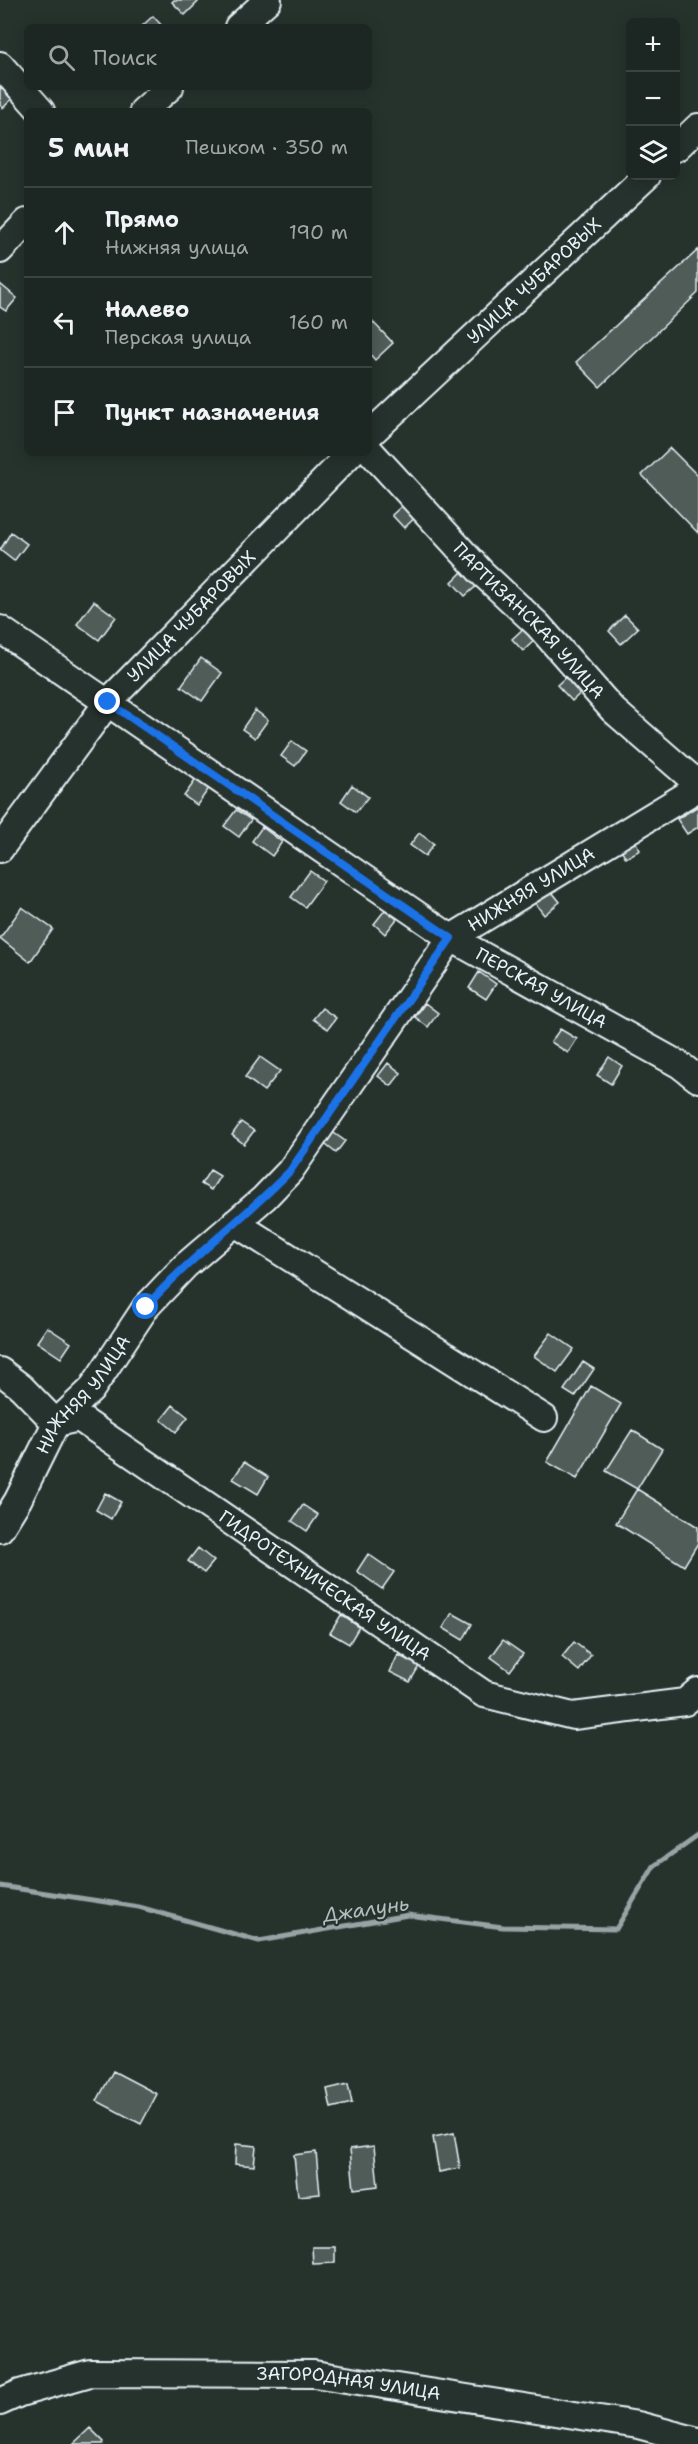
<!DOCTYPE html>
<html lang="ru">
<head>
<meta charset="utf-8">
<style>
  :root { --surface:#1c2622; --page:#252e2a; --text:#f1f3f6; --muted:#a0a5a5; --line:#3a4340 }
  body { margin:0; font-family:"Shantell Sans",sans-serif; background:var(--page); color:var(--text) }
  .controls { position:absolute; right:18px; top:18px; display:grid; overflow:hidden; border-radius:9px; box-shadow:0 3px 15px #0003 }
  .controls button { width:54px; height:54px; display:grid; place-items:center; padding:0; border:0; border-bottom:2px solid var(--line); background:var(--surface); color:var(--text); font:30px sans-serif }
  .stop { position:absolute; width:18px; height:18px; margin:-14px; border:4px solid #1a73e8; border-radius:50%; background:#fff }
  .stop.end { background:#1a73e8; border-color:#fff; box-shadow:0 2px 6px #0008 }
  .list { margin:0; padding:0; list-style:none }
  h2 { display:flex; justify-content:space-between; align-items:center; height:78px; margin:0; padding:0 24px; font-size:26px }
  h2 small { font-size:20px; font-weight:400; color:var(--muted) }
  .list li { display:grid; grid-template-columns:39px 1fr auto; gap:18px; align-items:center; box-sizing:border-box; height:90px; padding:0 24px; border-top:2px solid var(--line) }
  .list b { display:block; font-size:22px; white-space:nowrap }
  .list p { margin:0; font-size:20px; white-space:nowrap; color:var(--muted) }
  .list em { font-size:20px; font-style:normal; color:var(--muted) }
  .icon { flex:none; width:33px; height:33px; fill:none; stroke:currentColor; stroke-width:2; stroke-linecap:round; stroke-linejoin:round }
  .map { position:relative; flex:none; width:698px; height:2444px; overflow:hidden }
  .search { position:absolute; background:var(--surface); box-shadow:0 3px 15px #0003; left:24px; top:24px; width:348px; height:66px; display:flex; align-items:center; gap:15px; box-sizing:border-box; padding:0 21px; border-radius:9px; color:var(--muted); font-size:22px }
  .panel { position:absolute; background:var(--surface); box-shadow:0 3px 15px #0003; left:24px; top:108px; width:348px; height:348px; border-radius:9px }
  .map>svg:first-child { display:block }
  .lines { fill:none; stroke-linecap:round; stroke-linejoin:round }
  .stream { stroke:#98a3a5; stroke-width:5 }
  .building { fill:#505c59; stroke:#e8f1f8; stroke-width:1.5 }
  .minor-casing { stroke:#e8f1f8; stroke-width:30 }
  .minor { stroke:#26332d; stroke-width:26 }
  .route { stroke:#1a73e8; stroke-width:8 }
  .labels { text-anchor:middle; dominant-baseline:central; stroke-width:4.5; stroke-linejoin:round; paint-order:stroke }
  .street-label { font-size:18px; fill:#e8f1f8; stroke:#26332d }
  .water-label { font-size:20px; font-style:italic; fill:#b3bdc0; stroke:#26332d }
</style>
</head>
<body>
<div class="map">
<svg width="698" height="2444" viewBox="0 0 698 2444">
  <rect width="100%" height="100%" fill="#26332d"/>
  <filter id="ink" filterUnits="userSpaceOnUse"><feTurbulence type="fractalNoise" baseFrequency=".0167" numOctaves="2"/><feDisplacementMap in="SourceGraphic" scale="12" xChannelSelector="R" yChannelSelector="G"/><feConvolveMatrix kernelMatrix="1 2 1 2 8 2 1 2 1" color-interpolation-filters="sRGB"/></filter>
  <g filter="url(#ink)">
    <g class="lines">
      <path class="stream" d="M0,1886L139,1907L259,1941L408,1915L503,1927L616,1929L654,1866L698,1835"/>
    </g>
    <path class="building" d="M174,0H196L198,2L185,15L172,2Z
      M153,16L163,27H141Z
      M0,82L15,96L3,108L0,105Z
      M698,250V293L600,387L576,362Z
      M0,284L17,298L6,311L0,307Z
      M369,318L393,343L375,360L369,353Z
      M670,448L698,476V533L642,475Z
      M407,501L419,514L404,528L392,515Z
      M11,532L27,544L14,561L0,550Z
      M466,568L480,583L465,596L452,582Z
      M94,601L116,617L99,640L77,624Z
      M625,615L638,628L621,644L609,631Z
      M526,626L537,638L523,651L512,639Z
      M201,658L222,673L202,701L181,686Z
      M570,673L585,689L572,701L557,685Z
      M255,710L268,720L255,738L242,729Z
      M292,741L306,751L295,766L281,756Z
      M197,778L210,787L197,805L184,796Z
      M352,785L368,797L356,812L341,801Z
      M698,806V827L687,834L677,819Z
      M236,810L251,820L239,837L224,826Z
      M262,827L282,842L272,856L252,841Z
      M419,833L434,844L425,856L410,845Z
      M635,841L640,850L626,858L621,849Z
      M310,871L324,881L305,907L291,897Z
      M548,887L560,902L544,915L532,899Z
      M22,907L53,929L30,962L0,938Z
      M385,910L397,919L385,934L374,924Z
      M479,972L496,984L486,999L469,988Z
      M425,1003L438,1013L428,1027L415,1017Z
      M322,1008L336,1018L328,1029L313,1019Z
      M560,1029L577,1039L568,1053L551,1042Z
      M260,1057L280,1071L264,1091L245,1077Z
      M609,1057L622,1066L611,1084L597,1075Z
      M388,1063L401,1073L391,1086L378,1076Z
      M241,1122L254,1131L244,1144L232,1135Z
      M331,1131L345,1141L336,1153L322,1142Z
      M210,1170L220,1176L211,1190L201,1184Z
      M47,1327L71,1343L61,1358L37,1342Z
      M551,1333L574,1349L557,1372L534,1356Z
      M583,1362L594,1369L575,1397L564,1390Z
      M591,1386L621,1404L577,1479L547,1462Z
      M173,1405L188,1417L176,1432L161,1420Z
      M632,1430L662,1449L637,1489L606,1471Z
      M244,1462L268,1477L258,1494L233,1479Z
      M637,1489L698,1527V1543L684,1566L616,1523Z
      M105,1493L121,1502L111,1519L96,1510Z
      M303,1505L318,1515L307,1531L292,1521Z
      M198,1548L214,1561L204,1573L188,1561Z
      M368,1554L394,1572L382,1589L357,1571Z
      M452,1613L472,1624L463,1640L443,1628Z
      M341,1615L359,1627L349,1644L330,1633Z
      M503,1640L523,1654L510,1671L491,1657Z
      M574,1642L591,1655L579,1671L562,1657Z
      M398,1655L419,1666L410,1682L390,1672Z
      M113,2071L157,2094L141,2124L97,2101Z
      M348,2084L352,2103L331,2108L327,2089Z
      M454,2133L460,2168L439,2172L433,2137Z
      M236,2144L256,2146L254,2166L235,2164Z
      M374,2146L378,2186L354,2189L350,2149Z
      M316,2152L320,2194L298,2196L294,2155Z
      M312,2247H335V2263L313,2264Z
      M90,2428L104,2442L103,2444H73Z"/>
    <g class="lines">
      <defs>
        <g id="minor">
          <path d="M238,27L268,0"/>
          <path d="M0,65L41,111"/>
          <path d="M143,111L170,87"/>
          <path d="M676,148L698,127"/>
          <path d="M0,250L27,222"/>
          <path id="s1" d="M369,435L647,176"/>
          <path id="s2" d="M369,450L482,573L538,625L613,710L698,784"/>
          <path id="s3" d="M0,629L451,938L680,1065L698,1079"/>
          <path id="s4" d="M0,849L108,702L351,453"/>
          <path d="M235,1223L544,1418"/>
          <path d="M0,1371L21,1387L56,1423"/>
          <path id="s5" d="M56,1423L79,1418L484,1694L573,1716L685,1702L698,1691"/>
          <path id="s6" d="M0,1529L18,1500L56,1423L91,1390L146,1307L185,1266L264,1198L290,1171L451,938L698,788"/>
          <path id="s7" d="M0,2402L20,2393L90,2373L314,2374L638,2425L698,2441"/>
        </g>
      </defs>
      <use href="#minor" class="minor-casing"/>
      <use href="#minor" class="minor"/>
    </g>
  </g>
  <g class="lines" filter="url(#ink)">
    <path class="route" d="M108,702L451,938L290,1171C244,1219 190,1257 146,1307"/>
  </g>
  <g class="labels">
    <g class="street-label">
      <text stroke="none"><textPath href="#s1" startOffset="226">УЛИЦА ЧУБАРОВЫХ</textPath></text>
      <text stroke="none"><textPath href="#s4" startOffset="302">УЛИЦА ЧУБАРОВЫХ</textPath></text>
      <text stroke="none"><textPath href="#s2" startOffset="234">ПАРТИЗАНСКАЯ УЛИЦА</textPath></text>
      <text stroke="none"><textPath href="#s6" startOffset="843">НИЖНЯЯ УЛИЦА</textPath></text>
      <text stroke="none"><textPath href="#s3" startOffset="650">ПЕРСКАЯ УЛИЦА</textPath></text>
      <text stroke="none"><textPath href="#s6" startOffset="159">НИЖНЯЯ УЛИЦА</textPath></text>
      <text stroke="none"><textPath href="#s5" startOffset="321">ГИДРОТЕХНИЧЕСКАЯ УЛИЦА</textPath></text>
      <text stroke="none"><textPath href="#s7" startOffset="354">ЗАГОРОДНАЯ УЛИЦА</textPath></text>
    </g>
    <g class="water-label">
      <text transform="translate(366 1909) rotate(-8)">Джалунь</text>
    </g>
  </g>
</svg>
<div class="controls">
<button>+</button>
<button>−</button>
<button><svg class="icon" aria-label="layers" viewBox="0 0 24 24"><path d="M12 4l9 5-9 5-9-5zM3 14l9 5 9-5"/></svg></button>
</div>
<div class="stop" style="left:146px;top:1307px"></div>
<div class="stop end" style="left:108px;top:702px"></div>
<div class="search"><svg class="icon" aria-label="search" viewBox="0 0 24 24"><circle cx="10" cy="10" r="6"/><path d="M15 15l6 6"/></svg>Поиск</div>
<section class="panel">
<h2>5 мин<small>Пешком · 350 m</small></h2>
<ul class="list">
<li><svg class="icon" aria-label="ahead" viewBox="0 0 24 24"><path d="M12 20V5M6 11l6-6 6 6"/></svg><div><b>Прямо</b><p>Нижняя улица</p></div><em>190 m</em></li>
<li><svg class="icon" aria-label="left" viewBox="0 0 24 24"><path d="M17 20v-9H6M10 6l-5 5 5 5"/></svg><div><b>Налево</b><p>Перская улица</p></div><em>160 m</em></li>
<li><svg class="icon" aria-label="arrive" viewBox="0 0 24 24"><path d="M6 21V4h12l-3 4 3 4H6"/></svg><div><b>Пункт назначения</b></div></li>
</ul>
</section>
</div>
</body>
</html>
